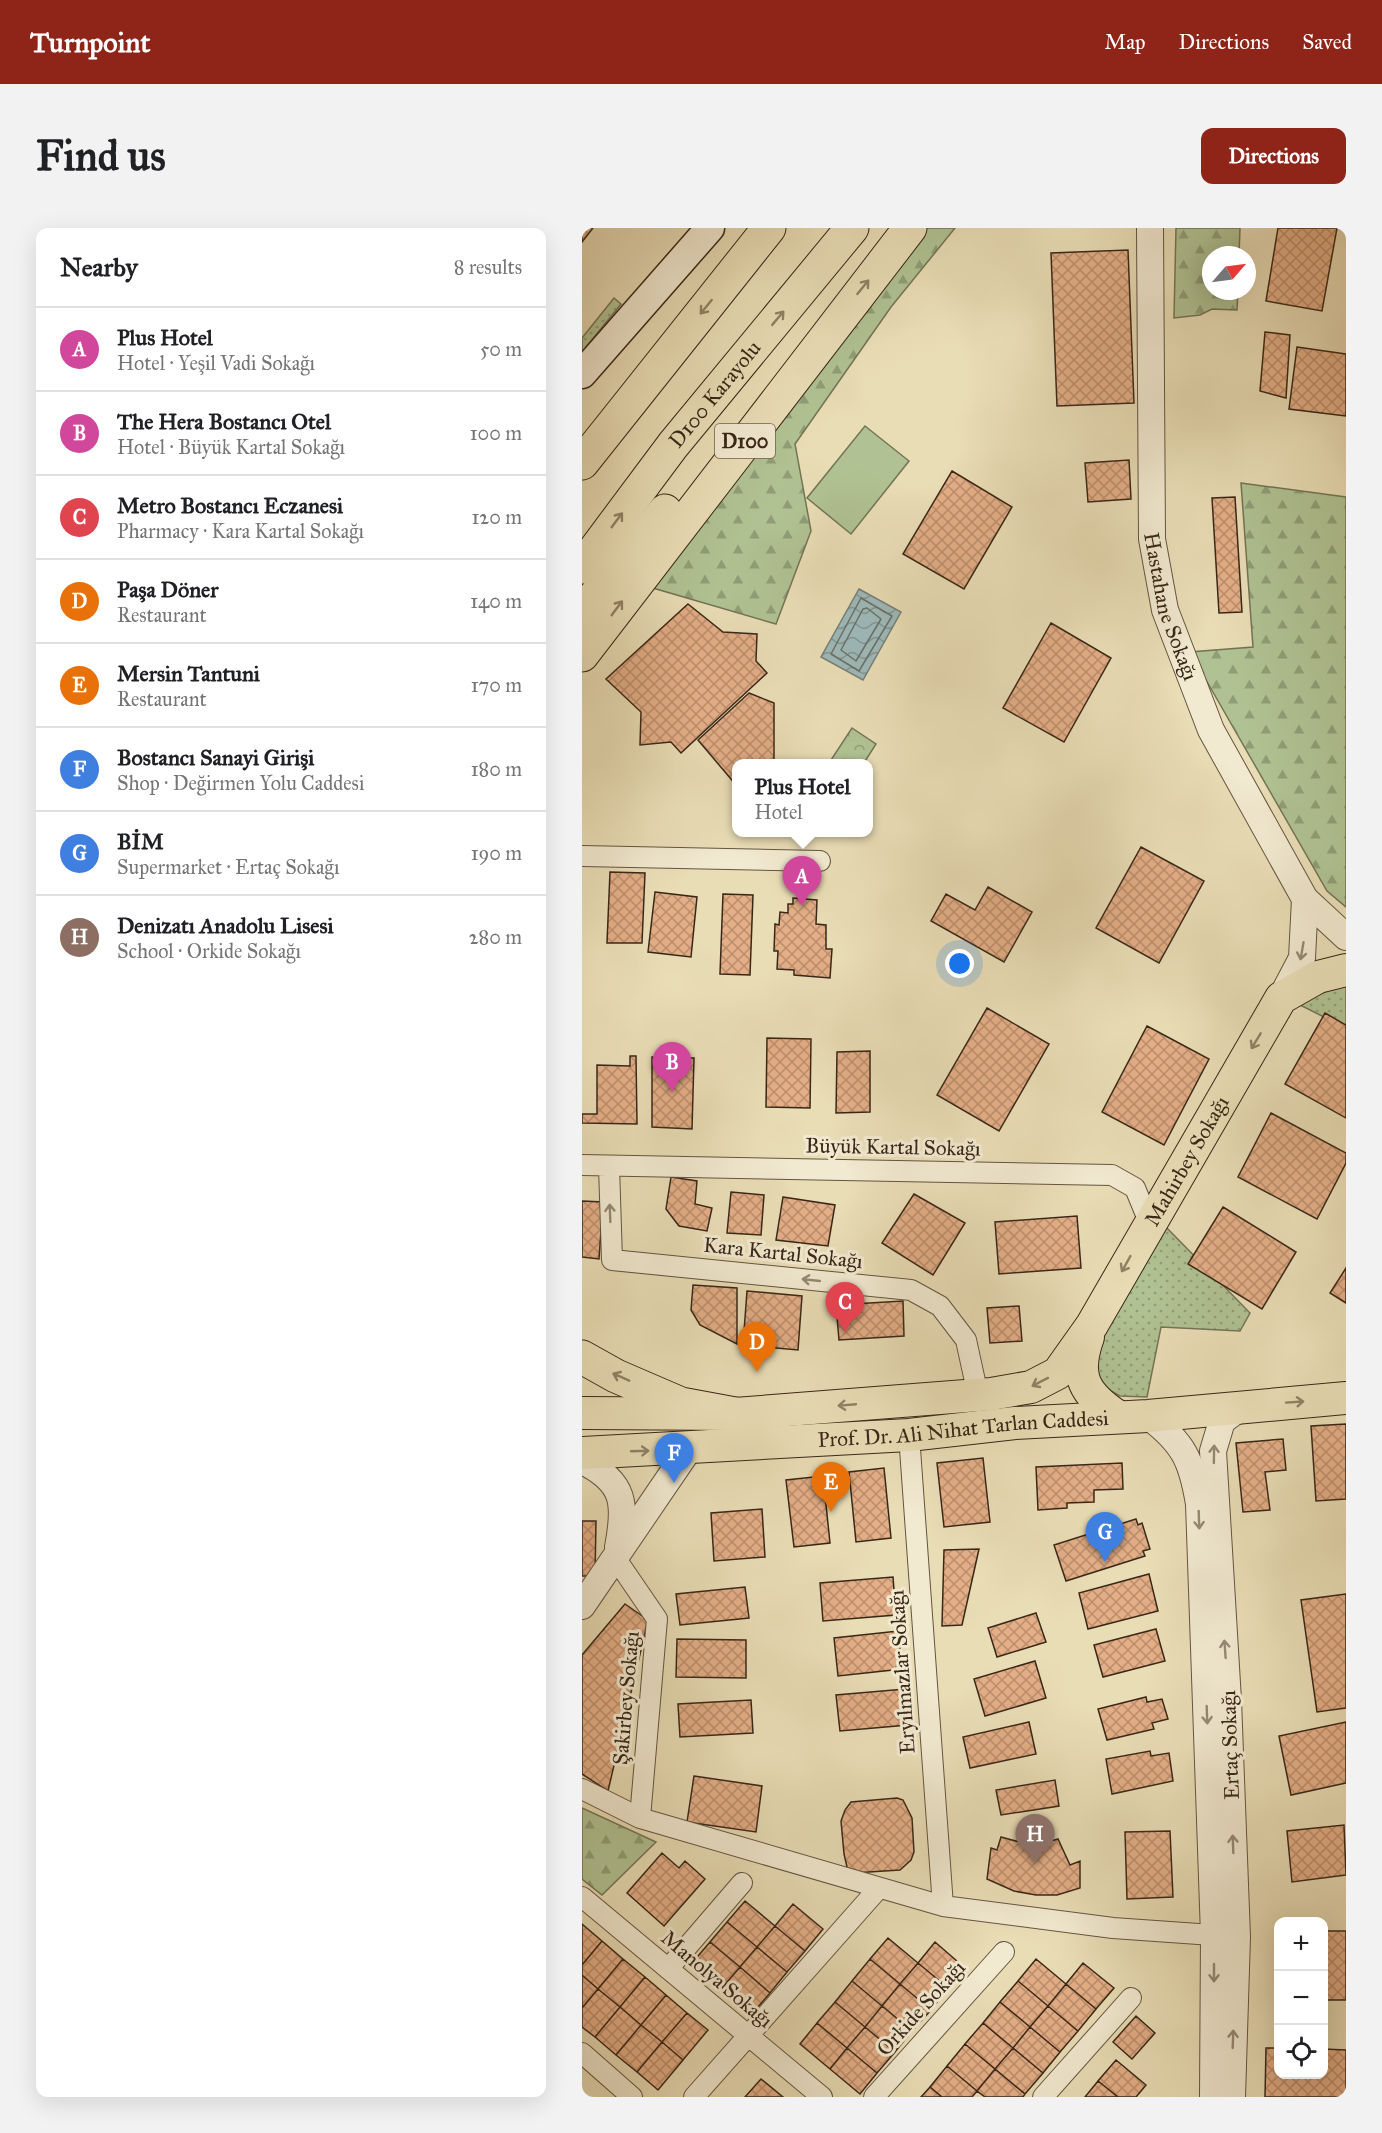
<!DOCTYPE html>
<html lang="en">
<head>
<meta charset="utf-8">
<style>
  :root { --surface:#fff; --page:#f2f2f2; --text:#202124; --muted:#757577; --line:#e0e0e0; --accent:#8f2418 }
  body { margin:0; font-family:"IM FELL Great Primer",serif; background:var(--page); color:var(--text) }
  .controls { position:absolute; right:18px; bottom:18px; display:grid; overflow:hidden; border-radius:12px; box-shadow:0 6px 24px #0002 }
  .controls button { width:54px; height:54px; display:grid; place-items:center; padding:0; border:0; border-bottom:2px solid var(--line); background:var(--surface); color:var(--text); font:30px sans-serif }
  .compass { position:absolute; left:620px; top:18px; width:54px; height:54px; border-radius:50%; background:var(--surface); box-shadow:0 6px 24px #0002; rotate:62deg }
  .you { position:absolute; left:378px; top:736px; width:21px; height:21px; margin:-15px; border:4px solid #fff; border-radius:50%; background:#1a73e8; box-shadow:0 0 0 9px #1a73e833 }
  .badge { display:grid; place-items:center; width:39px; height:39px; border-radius:50%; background:var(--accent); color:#fff; font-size:20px; font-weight:700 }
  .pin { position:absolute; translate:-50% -50px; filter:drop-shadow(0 2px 3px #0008) }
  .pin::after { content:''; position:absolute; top:32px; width:21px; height:18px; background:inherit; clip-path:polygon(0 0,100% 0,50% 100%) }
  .popup { position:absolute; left:150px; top:531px; width:141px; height:78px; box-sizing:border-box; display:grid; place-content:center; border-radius:12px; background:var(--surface); filter:drop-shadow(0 2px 4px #0005); font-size:20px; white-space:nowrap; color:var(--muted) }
  .popup b { font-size:22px; color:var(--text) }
  .popup::after { content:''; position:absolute; left:50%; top:100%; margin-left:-12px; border:12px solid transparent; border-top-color:var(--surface) }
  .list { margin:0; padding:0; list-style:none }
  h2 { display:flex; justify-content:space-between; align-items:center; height:78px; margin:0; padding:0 24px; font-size:26px }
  h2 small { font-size:20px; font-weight:400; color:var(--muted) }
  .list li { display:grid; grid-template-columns:39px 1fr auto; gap:18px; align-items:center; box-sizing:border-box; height:84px; padding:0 24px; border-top:2px solid var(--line) }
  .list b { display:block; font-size:22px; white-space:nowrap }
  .list p { margin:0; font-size:20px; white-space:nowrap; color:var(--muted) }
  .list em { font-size:20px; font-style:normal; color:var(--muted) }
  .icon { flex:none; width:33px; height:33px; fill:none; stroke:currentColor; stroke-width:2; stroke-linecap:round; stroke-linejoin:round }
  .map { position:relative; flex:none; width:764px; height:1869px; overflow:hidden; border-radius:12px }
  header { display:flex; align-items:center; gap:36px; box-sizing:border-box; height:84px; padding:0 30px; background:var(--accent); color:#fff }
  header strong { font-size:28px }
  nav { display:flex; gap:33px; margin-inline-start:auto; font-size:21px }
  .intro { display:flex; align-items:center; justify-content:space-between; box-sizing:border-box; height:144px; padding:0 36px }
  h1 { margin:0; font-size:42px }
  .button { padding:15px 27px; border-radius:12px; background:var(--accent); color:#fff; font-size:21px; font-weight:700 }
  main { display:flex; gap:36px; padding:0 36px }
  aside { flex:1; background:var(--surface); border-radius:12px; box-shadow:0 6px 24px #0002 }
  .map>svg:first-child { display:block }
  .grass { fill:url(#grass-dots); stroke:#747456; stroke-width:1.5 }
  .forest { fill:url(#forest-firs); stroke:#747456; stroke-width:1.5 }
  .park { fill:url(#park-crowns); stroke:#747456; stroke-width:1.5 }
  .garden { fill:#b0c293; stroke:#747456; stroke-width:1.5 }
  .water { fill:url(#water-waves); stroke:#757f79; stroke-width:1.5 }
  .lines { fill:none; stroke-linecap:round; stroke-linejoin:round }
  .shore { stroke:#6b7068; stroke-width:1.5 }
  .building { fill:url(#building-cross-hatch); stroke:#392718; stroke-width:1.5 }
  .minor-casing { stroke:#655440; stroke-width:22 }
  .tertiary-casing { stroke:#655440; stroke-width:28 }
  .secondary-casing { stroke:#392718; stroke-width:31 }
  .primary-casing { stroke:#392718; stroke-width:34 }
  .trunk-casing { stroke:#392718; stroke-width:35 }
  .minor { stroke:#f1e9d0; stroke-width:20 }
  .tertiary { stroke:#f1e9d0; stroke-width:26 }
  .secondary { stroke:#f1e9d0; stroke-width:28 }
  .primary { stroke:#e9ddb6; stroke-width:32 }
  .trunk { stroke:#e9ddb6; stroke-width:33 }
  .oneway { stroke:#918267 }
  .oneway2 { stroke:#958874 }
  .labels { text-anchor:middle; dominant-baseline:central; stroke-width:6; stroke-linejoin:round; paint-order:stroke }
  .shield { fill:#f1e9d0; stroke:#70614f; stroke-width:1.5 }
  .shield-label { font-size:20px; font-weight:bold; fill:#392718 }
  .street-label { font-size:21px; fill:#392718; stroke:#f1e9d0 }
</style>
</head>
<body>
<header>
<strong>Turnpoint</strong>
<nav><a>Map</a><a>Directions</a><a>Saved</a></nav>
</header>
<div class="intro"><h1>Find us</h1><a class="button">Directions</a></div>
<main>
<aside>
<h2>Nearby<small>8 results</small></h2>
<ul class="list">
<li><span class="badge" style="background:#d1479c">A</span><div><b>Plus Hotel</b><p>Hotel · Yeşil Vadi Sokağı</p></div><em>50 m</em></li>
<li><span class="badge" style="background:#d1479c">B</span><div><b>The Hera Bostancı Otel</b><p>Hotel · Büyük Kartal Sokağı</p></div><em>100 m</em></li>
<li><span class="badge" style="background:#e0444e">C</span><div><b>Metro Bostancı Eczanesi</b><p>Pharmacy · Kara Kartal Sokağı</p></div><em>120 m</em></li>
<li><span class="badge" style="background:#e8710a">D</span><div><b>Paşa Döner</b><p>Restaurant</p></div><em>140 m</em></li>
<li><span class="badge" style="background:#e8710a">E</span><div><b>Mersin Tantuni</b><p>Restaurant</p></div><em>170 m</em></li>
<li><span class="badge" style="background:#3f7fe0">F</span><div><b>Bostancı Sanayi Girişi</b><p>Shop · Değirmen Yolu Caddesi</p></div><em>180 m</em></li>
<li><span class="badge" style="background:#3f7fe0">G</span><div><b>BİM</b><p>Supermarket · Ertaç Sokağı</p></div><em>190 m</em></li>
<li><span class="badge" style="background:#8d6e63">H</span><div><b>Denizatı Anadolu Lisesi</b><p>School · Orkide Sokağı</p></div><em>280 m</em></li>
</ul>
</aside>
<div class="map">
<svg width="764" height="1869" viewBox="0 0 764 1869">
  <defs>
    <pattern id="grass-dots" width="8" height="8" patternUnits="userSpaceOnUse" patternTransform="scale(1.5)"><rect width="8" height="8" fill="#b0c293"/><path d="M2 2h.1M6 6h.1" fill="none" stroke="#909e77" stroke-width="1.8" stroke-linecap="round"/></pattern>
    <pattern id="forest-firs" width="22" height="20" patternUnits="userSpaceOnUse" patternTransform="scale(1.5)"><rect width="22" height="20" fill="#b0c293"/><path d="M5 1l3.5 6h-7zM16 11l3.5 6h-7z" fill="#909e77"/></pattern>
    <pattern id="park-crowns" width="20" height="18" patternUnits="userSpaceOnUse" patternTransform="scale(1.5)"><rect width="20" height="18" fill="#b0c293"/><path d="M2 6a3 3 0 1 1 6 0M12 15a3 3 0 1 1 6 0" fill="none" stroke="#909e77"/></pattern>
    <pattern id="water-waves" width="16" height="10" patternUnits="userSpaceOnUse" patternTransform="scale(1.5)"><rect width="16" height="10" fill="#9db9b9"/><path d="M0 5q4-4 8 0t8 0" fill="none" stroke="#819695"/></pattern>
    <pattern id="building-cross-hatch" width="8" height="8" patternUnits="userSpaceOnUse" patternTransform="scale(1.5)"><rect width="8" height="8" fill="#e4ae86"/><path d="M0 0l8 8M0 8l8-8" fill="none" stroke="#ba8e6d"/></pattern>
  </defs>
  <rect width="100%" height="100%" fill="#e9ddb6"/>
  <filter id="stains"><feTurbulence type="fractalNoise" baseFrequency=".00333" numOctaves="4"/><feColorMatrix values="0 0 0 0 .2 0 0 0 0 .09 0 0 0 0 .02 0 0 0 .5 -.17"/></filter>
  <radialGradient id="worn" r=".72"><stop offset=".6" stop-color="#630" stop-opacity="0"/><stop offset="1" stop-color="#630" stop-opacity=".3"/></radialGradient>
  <path class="grass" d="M32,70L39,76L0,124V110Z
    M754,753L764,759V800L712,774Z
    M583,998L668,1085L658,1103L579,1099L565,1169L538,1168L522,1159L511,1140L512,1117Z"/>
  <path class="forest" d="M341,0H373L309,79L213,216L229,303L194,396L64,358Z
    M594,0H658L657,27H629V63H656L655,82L630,81L618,87L592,90Z
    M659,255L764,269V679L745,663L608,424L671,419Z
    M0,1580L74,1614L20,1667L0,1651Z"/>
  <path class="park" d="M270,500L294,516L282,535H247Z"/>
  <path class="garden" d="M283,198L327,233L269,306L225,270Z"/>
  <path class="water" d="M277,361L319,384L281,452L239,429Z"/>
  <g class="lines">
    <path class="shore" d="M279,370L310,388L277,443L249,426Z
      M285,380L299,391L274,433L259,422L281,381Z"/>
  </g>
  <path class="building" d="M0,0H11L0,14Z
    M696,0H755L740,83L684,73Z
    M546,22L552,175L475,178L469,25Z
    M683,104L708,107L704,170L678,163Z
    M715,119L764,126V188L707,181Z
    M547,232L549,271L506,274L503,235Z
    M370,243L430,279L382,361L321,326Z
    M653,269L660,384L637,385L630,270Z
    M106,376L141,404L175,406L174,433L185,445L99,525L89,514L58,517L59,484L24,451Z
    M469,395L529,430L482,514L421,480Z
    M167,465L192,475V536H154V557L116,512Z
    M559,619L622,653L577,735L514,700Z
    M28,644L63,645L60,715H25Z
    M406,659L450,684L422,734L349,693L364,666L393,682Z
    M73,664L115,669L109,729L66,724Z
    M141,666L171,667L168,747L138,746Z
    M211,670L235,672L234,696L244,697V721H250L248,750L212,747V742L195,741L196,723H192L193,696L197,697L198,684L206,685V676H211Z
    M405,780L467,816L417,903L355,867Z
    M743,785L764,797V890L703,856Z
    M565,798L627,831L582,917L520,884Z
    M185,810L229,811L228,880L184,879Z
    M288,823V884L254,885L255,824Z
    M48,828H54L55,896L0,895V886H15V837L48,838Z
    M70,829L112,830L110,901L70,899Z
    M689,885L764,925V935L735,991L656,949Z
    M89,949L115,953L113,976L130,980L125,1003L97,998L84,981Z
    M149,964L182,967L179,1007L145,1005Z
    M332,966L383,995L351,1047L300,1015Z
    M201,969L253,977L246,1018L194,1012Z
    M0,973L21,974L17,1031L0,1029Z
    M641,979L714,1024L680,1081L606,1036Z
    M495,988L499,1040L417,1046L413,994Z
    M764,1040V1075L748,1065Z
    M111,1057L155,1060V1116L118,1097L109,1082Z
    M165,1063L220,1068L216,1122L161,1117Z
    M321,1073L322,1108L257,1112L254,1077Z
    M437,1078L440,1113L408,1115L405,1080Z
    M764,1196V1271L734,1273L729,1198Z
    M701,1211L704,1242L683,1244L688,1282L661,1284L654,1215Z
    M401,1230L408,1294L362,1299L355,1235Z
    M540,1235L541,1261L512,1262V1274L485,1275V1280L456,1282L454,1239Z
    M302,1240L309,1310L274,1314L267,1244Z
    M241,1248L248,1315L212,1319L204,1252Z
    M180,1281L183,1329L132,1333L129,1285Z
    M554,1291L556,1297L560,1295L568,1321L561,1323L563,1328L484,1353L472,1317Z
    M0,1293H14L13,1348H0Z
    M397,1321L380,1397L360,1398L362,1322Z
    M567,1346L576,1383L506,1401L497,1365Z
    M311,1349L314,1387L241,1393L238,1355Z
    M163,1359L167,1390L98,1397L94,1366Z
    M764,1366V1480L735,1484L719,1372Z
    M43,1376L66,1392L26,1563L0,1546V1427Z
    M454,1385L464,1414L415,1429L406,1400Z
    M574,1401L583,1433L521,1449L512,1417Z
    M316,1403L320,1441L256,1448L252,1410Z
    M95,1411L164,1412V1450L94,1449Z
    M453,1433L464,1470L403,1488L392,1451Z
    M323,1461L326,1497L258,1503L254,1467Z
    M564,1469L565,1474L580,1471L586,1491L570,1495L572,1501L525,1512L516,1481Z
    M169,1472L171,1505L98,1509L96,1476Z
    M447,1494L454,1526L388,1540L381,1509Z
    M764,1494V1555L709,1567L697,1508Z
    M568,1523L569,1528L587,1525L591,1553L530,1566L524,1531Z
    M112,1548L180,1558L174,1604L105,1594Z
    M473,1552L477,1578L419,1587L414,1562Z
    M315,1570L321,1572L330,1590L332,1624L329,1632L318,1642L271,1645L265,1639L262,1626L259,1593L263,1582L269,1574Z
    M762,1597L764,1647L710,1654L705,1603Z
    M588,1603L591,1669L545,1671L543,1604Z
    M419,1609L452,1618L476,1611L488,1637L498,1633V1660L475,1667H454L432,1663L405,1651L409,1620L415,1622Z
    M80,1625L97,1640L103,1633L123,1651L82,1698L45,1665Z
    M163,1673L193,1698L175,1719L145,1694Z
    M211,1676L241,1701L223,1723L193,1698Z
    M145,1694L175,1719L158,1739L128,1714Z
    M0,1696L20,1713L0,1737Z
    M193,1698L223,1723L205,1744L175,1719Z
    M742,1703H764V1772H742Z
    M306,1710L336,1735L318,1756L288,1731Z
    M20,1713L41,1731L16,1761L0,1747V1737Z
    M128,1714L158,1739L140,1760L110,1735Z
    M353,1714L383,1740L366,1760L336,1735Z
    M175,1719L205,1744L188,1765L158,1739Z
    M41,1731L63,1749L38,1779L16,1761Z
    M288,1731L318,1756L300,1778L270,1753Z
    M454,1731L484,1756L466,1778L436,1753Z
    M336,1735L366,1760L349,1782L318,1756Z
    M501,1735L532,1760L514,1781L484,1756Z
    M158,1739L188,1765L170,1786L140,1760Z
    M0,1747L16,1761L0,1780Z
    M63,1749L84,1767L59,1797L38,1779Z
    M270,1753L300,1778L283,1799L253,1774Z
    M436,1753L466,1778L448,1799L418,1774Z
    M318,1756L349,1782L330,1803L300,1778Z
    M484,1756L514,1781L496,1803L466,1778Z
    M16,1761L38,1779L13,1809L0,1799V1780Z
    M84,1767L105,1785L80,1814L59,1797Z
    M253,1774L283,1799L265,1820L235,1795Z
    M418,1774L448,1799L431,1820L401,1795Z
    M300,1778L330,1803L313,1824L283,1799Z
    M466,1778L496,1803L478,1824L448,1799Z
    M38,1779L59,1797L34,1827L13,1809Z
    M105,1785L126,1802L101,1832L80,1814Z
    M554,1788L573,1805L550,1831L531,1814Z
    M235,1795L265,1820L248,1841L218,1816Z
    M401,1795L431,1820L413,1841L383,1816Z
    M59,1797L80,1814L55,1844L34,1827Z
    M283,1799L313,1824L295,1845L265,1820Z
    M448,1799L478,1824L461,1845L431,1820Z
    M80,1814L101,1832L76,1862L55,1844Z
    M383,1816L413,1841L395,1863L365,1838Z
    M265,1820L295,1845L278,1866L248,1841Z
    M431,1820L461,1845L443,1866L413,1841Z
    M684,1820H696V1846H742V1821L764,1822V1869H683Z
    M534,1832L564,1857L554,1869H536L516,1853Z
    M365,1838L395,1863L390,1869H360L348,1859Z
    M413,1841L443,1866L441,1869H403L395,1863Z
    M179,1851L201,1869H163Z
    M516,1853L536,1869H503Z
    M348,1859L360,1869H339Z"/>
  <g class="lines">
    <defs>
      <path id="minor" d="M0,628L238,633
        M0,937L530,947L553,960L567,994
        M27,938L30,1032L329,1062L358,1078L384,1112L396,1167
        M327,1207L361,1678
        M34,1331L75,1391L58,1590
        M0,1561L58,1590L361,1678L531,1700L645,1708
        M0,1669L240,1869
        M86,1741L160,1655
        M0,1825L50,1869
        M112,1869L296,1661
        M292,1869L422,1724
        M461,1869L549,1770"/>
      <g id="tertiary">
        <path id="s1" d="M568,0L570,311L583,382L629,502L723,671L764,709"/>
        <path d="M699,770L720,730L723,671"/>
        <path d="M566,1188C602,1215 610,1233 617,1276L632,1707L631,1869"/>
        <path d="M0,1233C44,1254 44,1277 36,1319"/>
        <path d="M0,1378L107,1221"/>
        <path d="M650,1869L655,1709L646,1472L631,1223L640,1193L662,1177"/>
      </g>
      <path id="secondary" d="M0,146L128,0"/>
      <g id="primary">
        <path d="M506,1109C492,1148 502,1166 535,1188"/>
        <path id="s2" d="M0,1185L153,1186L409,1166L449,1159L476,1145L510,1097L699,770L736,749L764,742"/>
        <path id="s3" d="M0,1225L327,1207L433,1195L566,1188L764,1170"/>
      </g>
      <g id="trunk">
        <path d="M0,235L187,0"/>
        <path id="s4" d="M0,339L91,217L270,0"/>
        <path d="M0,384L83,283"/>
        <path d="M0,427L328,0"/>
        <path d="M0,1129L34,1148L99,1176L153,1186"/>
      </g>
    </defs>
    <use href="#minor" class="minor-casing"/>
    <use href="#tertiary" class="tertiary-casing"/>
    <use href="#secondary" class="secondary-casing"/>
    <use href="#primary" class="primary-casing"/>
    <use href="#trunk" class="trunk-casing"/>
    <use href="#minor" class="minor"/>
    <use href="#tertiary" class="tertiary"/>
    <use href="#secondary" class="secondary"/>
    <use href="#primary" class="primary"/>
    <use href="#trunk" class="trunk"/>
  </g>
  <defs><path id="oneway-shaft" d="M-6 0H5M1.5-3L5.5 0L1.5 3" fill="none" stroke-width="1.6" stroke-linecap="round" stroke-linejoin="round" transform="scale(1.5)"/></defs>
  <g class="oneway">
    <use href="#oneway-shaft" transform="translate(281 59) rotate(-51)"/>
    <use href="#oneway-shaft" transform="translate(124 79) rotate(129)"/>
    <use href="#oneway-shaft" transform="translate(196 90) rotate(-50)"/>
    <use href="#oneway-shaft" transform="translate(35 292) rotate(-53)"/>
    <use href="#oneway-shaft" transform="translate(35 380) rotate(-53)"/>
    <use href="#oneway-shaft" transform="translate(674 813) rotate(121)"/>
    <use href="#oneway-shaft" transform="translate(544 1036) rotate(119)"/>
    <use href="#oneway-shaft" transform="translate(39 1149) rotate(-156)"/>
    <use href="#oneway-shaft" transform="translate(458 1154) rotate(153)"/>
    <use href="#oneway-shaft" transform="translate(713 1174) rotate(-4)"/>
    <use href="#oneway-shaft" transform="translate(265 1177) rotate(175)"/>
    <use href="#oneway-shaft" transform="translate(58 1223) rotate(-2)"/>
  </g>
  <g class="oneway2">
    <use href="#oneway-shaft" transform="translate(720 723) rotate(100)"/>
    <use href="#oneway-shaft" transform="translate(28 985) rotate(-92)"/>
    <use href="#oneway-shaft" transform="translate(229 1052) rotate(-174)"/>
    <use href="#oneway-shaft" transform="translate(632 1226) rotate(-89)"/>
    <use href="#oneway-shaft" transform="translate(617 1292) rotate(88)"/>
    <use href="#oneway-shaft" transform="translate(643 1421) rotate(-94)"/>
    <use href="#oneway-shaft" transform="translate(625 1487) rotate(88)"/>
    <use href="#oneway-shaft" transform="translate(651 1616) rotate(-92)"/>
    <use href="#oneway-shaft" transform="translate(632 1745) rotate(90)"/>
    <use href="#oneway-shaft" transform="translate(651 1811) rotate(-88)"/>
  </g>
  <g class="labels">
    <rect class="shield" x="133" y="196" width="60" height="34" rx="4.5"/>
    <g class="shield-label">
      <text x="163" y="213">D100</text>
    </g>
    <g class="street-label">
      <text stroke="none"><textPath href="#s4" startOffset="218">D100 Karayolu</textPath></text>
      <text stroke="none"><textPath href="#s1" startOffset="381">Hastahane Sokağı</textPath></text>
      <text transform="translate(311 919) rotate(1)">Büyük Kartal Sokağı</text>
      <text stroke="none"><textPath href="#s2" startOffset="729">Mahirbey Sokağı</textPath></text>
      <text transform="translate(201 1025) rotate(6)">Kara Kartal Sokağı</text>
      <text stroke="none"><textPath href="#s3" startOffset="382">Prof. Dr. Ali Nihat Tarlan Caddesi</textPath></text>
      <text transform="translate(320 1444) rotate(-94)">Eryılmazlar Sokağı</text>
      <text transform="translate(44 1470) rotate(-85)">Şakirbey Sokağı</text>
      <text transform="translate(648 1517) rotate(-92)">Ertaç Sokağı</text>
      <text transform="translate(135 1751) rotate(40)">Manolya Sokağı</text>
      <text transform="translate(339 1780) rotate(-48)">Orkide Sokağı</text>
    </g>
  </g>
  <rect width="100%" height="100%" filter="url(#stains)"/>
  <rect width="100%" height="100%" fill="url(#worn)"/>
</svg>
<div class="controls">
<button>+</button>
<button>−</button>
<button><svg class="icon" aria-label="locate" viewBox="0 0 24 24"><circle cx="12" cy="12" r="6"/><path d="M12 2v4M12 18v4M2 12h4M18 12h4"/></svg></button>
</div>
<svg class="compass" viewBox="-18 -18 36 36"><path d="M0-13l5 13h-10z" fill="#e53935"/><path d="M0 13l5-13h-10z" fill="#757577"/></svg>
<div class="you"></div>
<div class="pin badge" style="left:220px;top:678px;background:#d1479c">A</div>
<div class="popup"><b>Plus Hotel</b>Hotel</div>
<div class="pin badge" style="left:90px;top:864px;background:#d1479c">B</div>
<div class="pin badge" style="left:263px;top:1104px;background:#e0444e">C</div>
<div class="pin badge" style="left:175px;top:1144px;background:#e8710a">D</div>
<div class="pin badge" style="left:249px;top:1284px;background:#e8710a">E</div>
<div class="pin badge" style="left:92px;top:1255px;background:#3f7fe0">F</div>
<div class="pin badge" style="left:523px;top:1334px;background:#3f7fe0">G</div>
<div class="pin badge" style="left:453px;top:1636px;background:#8d6e63">H</div>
</div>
</main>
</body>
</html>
